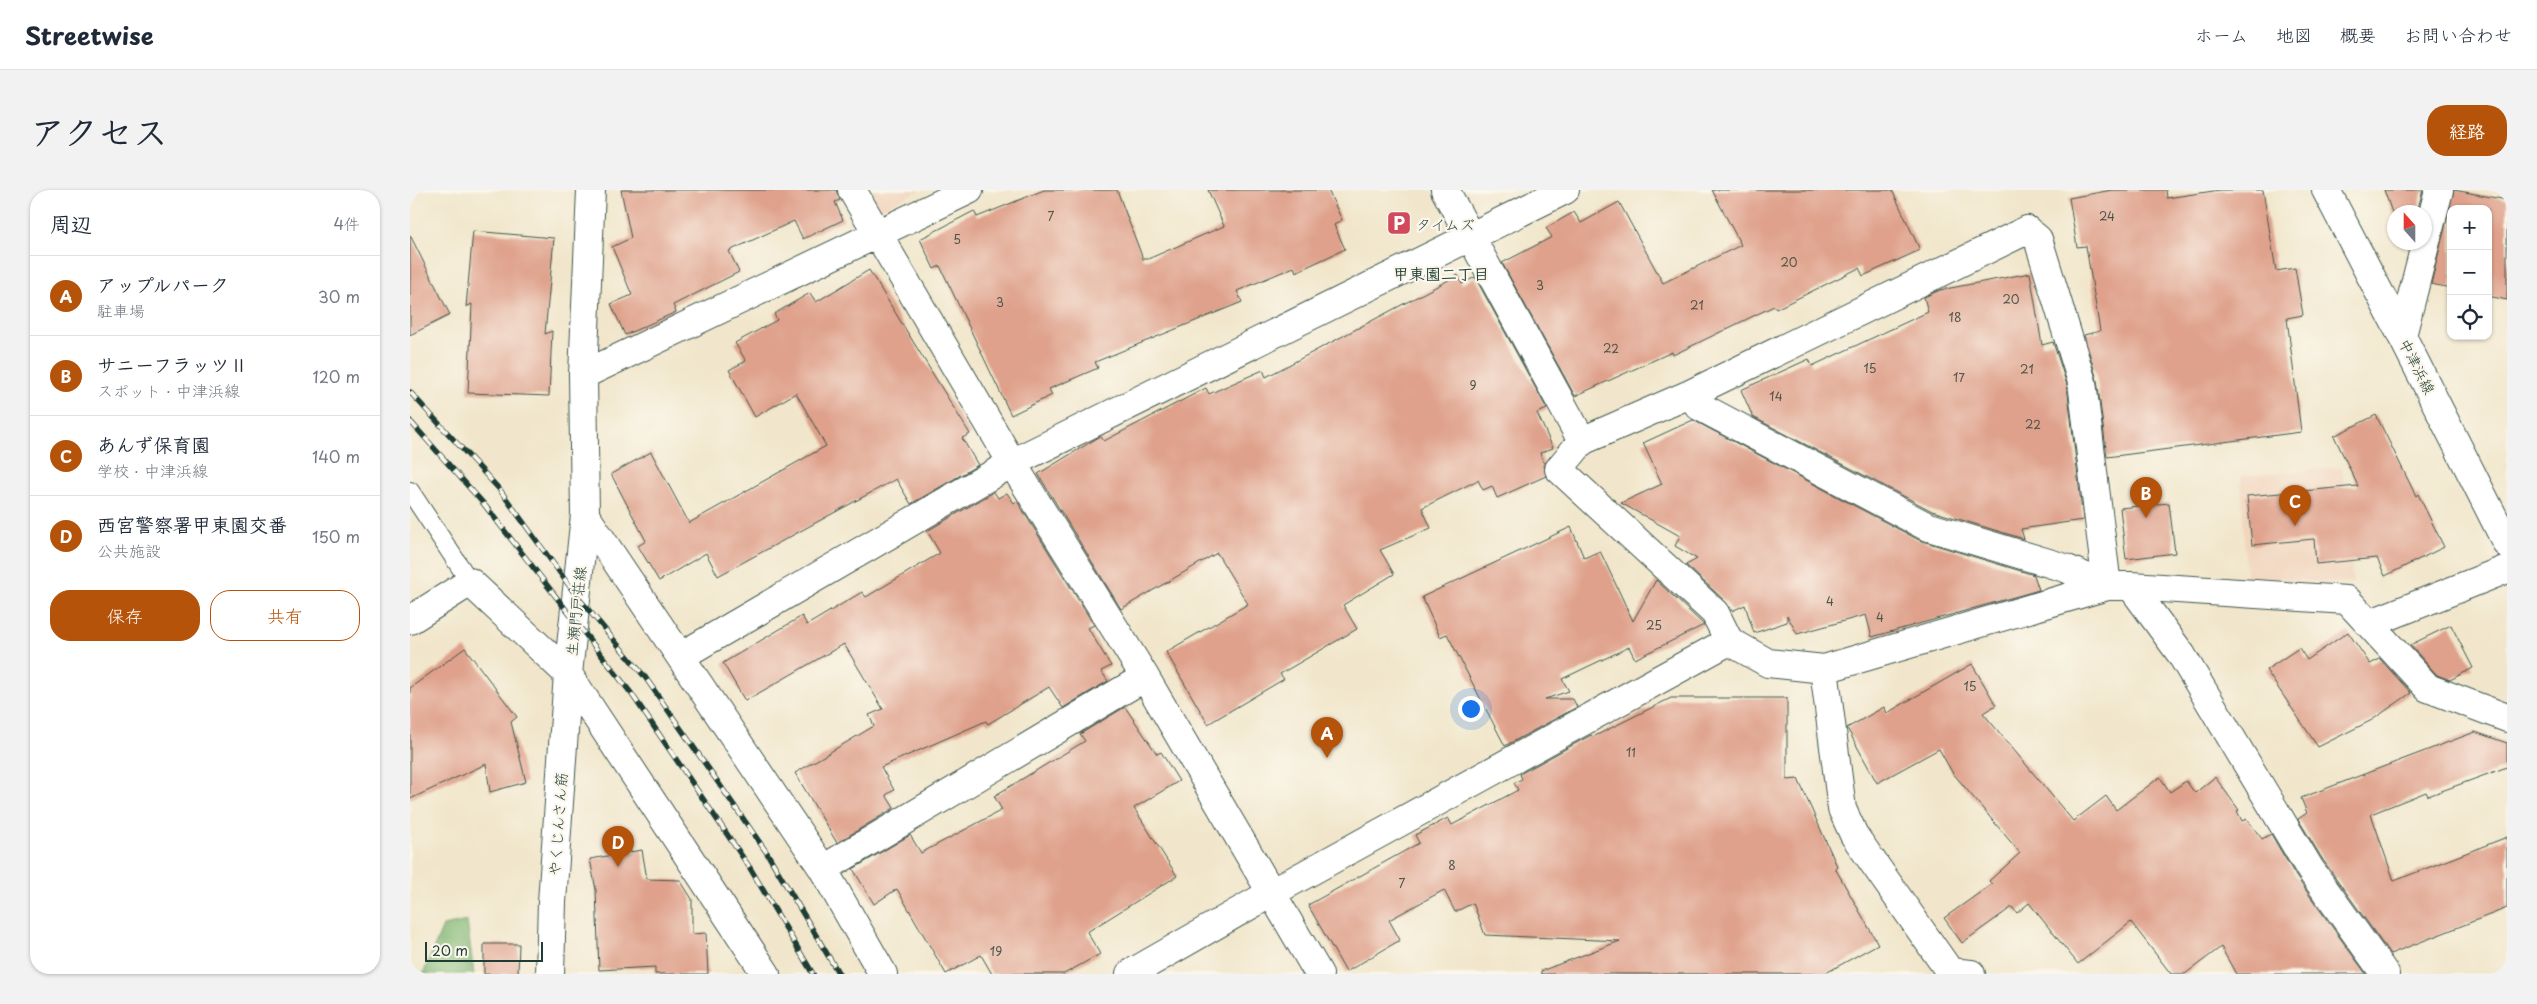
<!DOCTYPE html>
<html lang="ja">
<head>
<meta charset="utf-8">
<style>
  :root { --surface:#fff; --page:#f2f2f3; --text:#1f2937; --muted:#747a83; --line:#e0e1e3; --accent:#b45309 }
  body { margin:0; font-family:"Playpen Sans","Klee One",sans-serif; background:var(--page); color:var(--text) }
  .controls { position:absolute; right:15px; top:15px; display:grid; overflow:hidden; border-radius:10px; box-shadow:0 1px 4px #0004 }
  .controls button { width:45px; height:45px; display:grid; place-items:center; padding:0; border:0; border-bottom:1px solid var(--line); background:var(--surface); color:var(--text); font:25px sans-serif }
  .compass { position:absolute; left:1977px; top:15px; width:45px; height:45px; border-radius:50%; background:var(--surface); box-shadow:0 1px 4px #0004; rotate:339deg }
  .scale { position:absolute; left:15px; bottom:12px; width:118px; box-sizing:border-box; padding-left:5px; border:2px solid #1f3d34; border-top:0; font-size:14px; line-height:18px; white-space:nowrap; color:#1f3d34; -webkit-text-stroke:4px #fbf7ec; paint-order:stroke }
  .you { position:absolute; left:1060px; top:518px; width:18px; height:18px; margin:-12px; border:4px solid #fff; border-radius:50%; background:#1a73e8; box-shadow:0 0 0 8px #1a73e833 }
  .badge { display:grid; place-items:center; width:32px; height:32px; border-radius:50%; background:var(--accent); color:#fff; font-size:16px; font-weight:700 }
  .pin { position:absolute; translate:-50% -41px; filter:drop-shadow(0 1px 2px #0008) }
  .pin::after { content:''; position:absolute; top:26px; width:18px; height:15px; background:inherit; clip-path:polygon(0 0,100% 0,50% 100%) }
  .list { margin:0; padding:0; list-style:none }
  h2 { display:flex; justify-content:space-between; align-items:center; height:65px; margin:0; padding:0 20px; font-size:21px }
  h2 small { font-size:16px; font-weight:400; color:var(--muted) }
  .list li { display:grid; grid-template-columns:32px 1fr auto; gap:15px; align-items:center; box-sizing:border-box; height:80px; padding:0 20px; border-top:1px solid var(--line) }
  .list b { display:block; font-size:19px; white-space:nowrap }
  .list p { margin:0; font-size:16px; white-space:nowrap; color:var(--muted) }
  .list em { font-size:16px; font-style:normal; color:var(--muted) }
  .actions { display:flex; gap:10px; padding:15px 20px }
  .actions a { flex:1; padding:11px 0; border:1px solid var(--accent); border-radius:20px; text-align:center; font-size:18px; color:var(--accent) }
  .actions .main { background:var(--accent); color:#fff }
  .icon { flex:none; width:28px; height:28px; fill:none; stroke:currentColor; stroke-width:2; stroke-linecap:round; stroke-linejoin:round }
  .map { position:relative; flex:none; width:2097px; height:784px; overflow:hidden; border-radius:20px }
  header { display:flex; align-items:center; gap:30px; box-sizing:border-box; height:70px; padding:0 25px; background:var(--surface); border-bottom:1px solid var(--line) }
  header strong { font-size:24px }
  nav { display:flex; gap:28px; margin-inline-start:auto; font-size:18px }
  .intro { display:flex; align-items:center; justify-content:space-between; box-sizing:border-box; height:120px; padding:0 30px }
  h1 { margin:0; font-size:35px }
  .button { padding:12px 22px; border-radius:20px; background:var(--accent); color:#fff; font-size:18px; font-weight:700 }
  main { display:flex; gap:30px; padding:0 30px }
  aside { flex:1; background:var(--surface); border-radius:20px; box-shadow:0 1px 4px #0004 }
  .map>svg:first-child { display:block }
  .built { fill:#f1d5bd }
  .forest { fill:#80b570; stroke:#507952 }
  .building { fill:#dfa18b }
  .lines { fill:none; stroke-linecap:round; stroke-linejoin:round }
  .service-casing { stroke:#3e564b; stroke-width:20 }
  .minor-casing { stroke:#3e564b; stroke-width:30 }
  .tertiary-casing { stroke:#3e564b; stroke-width:30 }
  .secondary-casing { stroke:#3e564b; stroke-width:30 }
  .service { stroke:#fff; stroke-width:18 }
  .minor { stroke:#fff; stroke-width:28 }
  .tertiary { stroke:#fff; stroke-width:28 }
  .secondary { stroke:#fff; stroke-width:28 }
  .rail-casing { stroke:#1f3d34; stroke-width:5.5 }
  .rail { stroke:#fbf7ec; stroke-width:4; stroke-dasharray:11; stroke-linecap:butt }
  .labels { text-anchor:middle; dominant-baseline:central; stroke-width:4.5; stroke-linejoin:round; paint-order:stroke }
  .number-label { font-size:12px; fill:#4f564a }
  .poi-label { font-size:15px; fill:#1f3d34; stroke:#fbf7ec; text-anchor:start }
  .street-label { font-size:15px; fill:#1f3d34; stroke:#fbf7ec }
  .neighbourhood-label { font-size:16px; font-weight:bold; fill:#1f3d34; stroke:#fbf7ec }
</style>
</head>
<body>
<header>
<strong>Streetwise</strong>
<nav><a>ホーム</a><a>地図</a><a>概要</a><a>お問い合わせ</a></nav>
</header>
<div class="intro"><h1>アクセス</h1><a class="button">経路</a></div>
<main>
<aside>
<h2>周辺<small>4件</small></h2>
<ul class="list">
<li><span class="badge">A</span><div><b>アップルパーク</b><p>駐車場</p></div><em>30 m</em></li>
<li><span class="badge">B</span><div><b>サニーフラッツⅡ</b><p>スポット · 中津浜線</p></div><em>120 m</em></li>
<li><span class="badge">C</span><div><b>あんず保育園</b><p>学校 · 中津浜線</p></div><em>140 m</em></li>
<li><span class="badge">D</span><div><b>西宮警察署甲東園交番</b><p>公共施設</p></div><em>150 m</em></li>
</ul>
<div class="actions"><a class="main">保存</a><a>共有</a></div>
</aside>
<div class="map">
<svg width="2097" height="784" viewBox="0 0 2097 784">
  <rect width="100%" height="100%" fill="#fbf7ec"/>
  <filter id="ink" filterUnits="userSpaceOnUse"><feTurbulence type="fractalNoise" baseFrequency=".02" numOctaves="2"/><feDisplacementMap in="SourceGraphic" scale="10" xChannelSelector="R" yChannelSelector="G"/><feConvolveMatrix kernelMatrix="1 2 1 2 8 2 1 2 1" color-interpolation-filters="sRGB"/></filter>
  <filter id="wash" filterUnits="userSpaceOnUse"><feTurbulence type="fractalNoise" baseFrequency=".0096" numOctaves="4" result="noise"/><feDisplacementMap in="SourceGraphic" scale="20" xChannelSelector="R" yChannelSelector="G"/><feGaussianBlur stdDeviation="1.12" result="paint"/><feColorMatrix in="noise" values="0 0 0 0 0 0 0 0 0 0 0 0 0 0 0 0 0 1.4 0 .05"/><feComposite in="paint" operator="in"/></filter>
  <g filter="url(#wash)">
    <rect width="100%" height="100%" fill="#f1e6cb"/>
    <path class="built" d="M461,0H510L471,19Z
      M1932,277L1943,394L1836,386L1831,286Z"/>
    <path class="forest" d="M57,731L64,784H13L33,736Z"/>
    <g id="blocks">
      <path class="building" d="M211,0H426L430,10L425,12L433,30L393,49L384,31L319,61L329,82L263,115L266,122L215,145L201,114L222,105L202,57L221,48Z
        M634,0H707L733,69H738L814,36L798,0H918L932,30L924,35L935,59L886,82L884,77L827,101L832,112L685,172L688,178L639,199L642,205L601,225L530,76L524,79L510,49L564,21L567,27Z
        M1302,0H1482L1510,60L1453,86L1449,78L1366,119L1364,116L1263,165L1262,162L1165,206L1092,73L1142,47L1136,38L1164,22L1171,33L1209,12L1253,93L1331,55Z
        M1702,0H1756L1757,8L1810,0H1853L1866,81L1885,78L1893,125L1877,128L1891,242L1697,267L1687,190L1674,145L1690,141L1676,56L1667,57L1659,8Z
        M1974,0H2013L2007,22H1984V28Z
        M2044,0L2097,10V110L2078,106V19H2041V98L2021,94Z
        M63,41L144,48L135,144L142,141L139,206L58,203L62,114L56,117Z
        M0,45L40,125L0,145Z
        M459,80L560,244L552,248L568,275L501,314L486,289L308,386L296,363L249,391L228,356L236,351L201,284L241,262L279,333L416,256L386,203L345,227L319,180L336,171L325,153L367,130L364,124L400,103L406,112Z
        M1620,83L1632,155L1643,152L1657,195L1673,330L1611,339L1614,349L1522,321L1343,227L1331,200L1399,169L1402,176L1518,122L1514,107L1530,100Z
        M1048,85L1052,94L1065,87L1137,219L1127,223L1143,258L1130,263L1134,274L1136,286L1087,308L1082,296L1073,300L1068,290L1012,318L1021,338L970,360L984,384L933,415L947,439L870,484L874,489L798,534L756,462L838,414L807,363L711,419L628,284L689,247H691L694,251L796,198L799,204L853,180L856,187Z
        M1966,225L2006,306L2008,304L2034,357L1975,386L1967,368L1906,374L1904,349L1842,355L1837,306L1948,296L1924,246Z
        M1283,230L1509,350L1624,385L1629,400L1462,447L1456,425L1387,444L1377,425V432L1344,443L1335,415L1322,421L1316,412L1276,375L1287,369L1265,356L1270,346L1211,313L1252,294L1233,253Z
        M584,302L588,308L597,303L604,313L607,311L684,435L678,438L701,476L691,481L698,491L653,518L639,497L578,534L576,531L471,577L484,600L476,605L484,618L427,653L385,583L464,536L459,525L473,519L434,454L335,511L313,473L392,426L397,435L452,402L456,407L530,363L517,341Z
        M1759,313L1765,363L1716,369L1710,318Z
        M1161,337L1174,368L1190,361L1223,431L1246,390L1294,435L1225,469L1219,457L1152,489L1159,501L1135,509H1163L1167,517L1095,556L1037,444L1030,447L1012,407Z
        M2041,435L2063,478L2040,490L2027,485L2000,455Z
        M1938,442L1960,474L1970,469L2001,503L1962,530L1908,557L1856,480L1889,458L1897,470Z
        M55,458L107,527L101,532L116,592L80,602L76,574L0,609V498Z
        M1562,474L1586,515L1573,523L1663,631L1696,606L1706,620L1750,587L1760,602L1776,591L1785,603L1805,587L1829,620L1827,621L1832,631L1837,629L1852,649L1861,644L1887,688L1956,784H1826L1811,757L1775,784H1761L1721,732L1668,774L1619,713L1607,723L1602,717L1552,753L1534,728L1582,694L1579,691L1610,663L1542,582L1529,559L1467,593L1437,538L1474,517L1477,523Z
        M1261,508H1377V590L1388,589L1427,676L1425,678L1468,754L1414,784H1131V781L1210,751L1075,745L1063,713L1045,722L1034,700L979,730L990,750L936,782L898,715L1009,653L1005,645L1038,628L1042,635L1108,600L1104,593L1112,589L1110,584L1181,545L1183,547Z
        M715,517L747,564L751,562L769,591L724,618L767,686L677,742L690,764L654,784H582L571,765L536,784L487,699L464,714L443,679L500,645L511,663L592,620L584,606L675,551L670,544Z
        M2065,542L2097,553V577L2018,606L2016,602L1961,624L1984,691L2097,647V718L1980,764L1913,670L1888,629L1897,623L1891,608Z
        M232,660L237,689L270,690L282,709V744L296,743L298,784H245V777L189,780L186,700L180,669Z
        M74,754H109L108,784H74Z"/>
    </g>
  </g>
  <g filter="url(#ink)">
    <use href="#blocks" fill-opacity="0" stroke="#3e564b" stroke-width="1"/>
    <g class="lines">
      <defs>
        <path id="service" d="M0,301L60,392"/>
        <path id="minor" d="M442,0L602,273L735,487L909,784
          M1035,0L1172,251L1149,279L1305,423L1319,451L1358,473L1414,479L1697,396H1721L1937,410L2018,498L2097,528
          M1992,146L2029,0
          M173,185L559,0
          M1280,204L1289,216L1516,336L1655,378L1697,396
          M1172,251L1280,204L1617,40L1628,49L1672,192L1697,396
          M175,325L413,679L473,784
          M1721,396L1771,464L1900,679L1975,784
          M0,430L60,392L158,484L142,712L140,784
          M1959,434L2097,379
          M271,466L602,273L1155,0
          M1414,479L1432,619L1444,645L1540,782L1561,784
          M413,679L735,487
          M720,784L863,702L1319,451"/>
        <path id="tertiary" d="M1916,0L1992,146L2097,354"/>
        <path id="secondary" d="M181,0L173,185L175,325L158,484L356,784"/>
      </defs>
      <use href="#service" class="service-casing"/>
      <use href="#minor" class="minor-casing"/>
      <use href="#tertiary" class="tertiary-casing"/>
      <use href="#secondary" class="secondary-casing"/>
      <use href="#service" class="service"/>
      <use href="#minor" class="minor"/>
      <use href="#tertiary" class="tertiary"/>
      <use href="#secondary" class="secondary"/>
      <defs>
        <path id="rail" d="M0,202L90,300L166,405L235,487L357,663L429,784
          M0,231L73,313L221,503L340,678L403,784"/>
      </defs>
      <use href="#rail" class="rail-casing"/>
      <use href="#rail" class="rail"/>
    </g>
  </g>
  <defs>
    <symbol id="parking-square" viewBox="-11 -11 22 22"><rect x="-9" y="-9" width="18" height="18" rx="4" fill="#d1495b" stroke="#fbf7ec"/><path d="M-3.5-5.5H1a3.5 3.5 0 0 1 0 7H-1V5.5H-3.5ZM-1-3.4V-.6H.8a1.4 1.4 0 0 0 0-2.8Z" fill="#fff"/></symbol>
  </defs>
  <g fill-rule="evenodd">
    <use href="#parking-square" x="975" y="19" width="28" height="28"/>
  </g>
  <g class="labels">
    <g class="number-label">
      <text x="641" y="26">7</text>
      <text x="1697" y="26">24</text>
      <text x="547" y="49">5</text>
      <text x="1379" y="72">20</text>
      <text x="1130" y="95">3</text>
      <text x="1601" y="109">20</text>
      <text x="590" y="112">3</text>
      <text x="1287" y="115">21</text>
      <text x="1545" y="127">18</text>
      <text x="1201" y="158">22</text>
      <text x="1460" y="178">15</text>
      <text x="1617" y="179">21</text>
      <text x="1549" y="187">17</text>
      <text x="1063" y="195">9</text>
      <text x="1366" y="206">14</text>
      <text x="1623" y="234">22</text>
      <text x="1420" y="411">4</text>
      <text x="1470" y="427">4</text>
      <text x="1244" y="435">25</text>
      <text x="1560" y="496">15</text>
      <text x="1221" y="562">11</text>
      <text x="1042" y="675">8</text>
      <text x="992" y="693">7</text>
      <text x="586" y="761">19</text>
    </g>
    <g class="poi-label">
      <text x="1006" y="33">タイムズ</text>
    </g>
    <g class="street-label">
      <text transform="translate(2008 176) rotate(63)">中津浜線</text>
      <text transform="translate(165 421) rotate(-84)">生瀬門戸荘線</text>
      <text transform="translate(147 634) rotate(-86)">やくじんさん筋</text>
    </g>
    <g class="neighbourhood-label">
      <text x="1031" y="83">甲東園二丁目</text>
    </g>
  </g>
</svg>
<div class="controls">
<button>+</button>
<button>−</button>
<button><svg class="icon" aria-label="locate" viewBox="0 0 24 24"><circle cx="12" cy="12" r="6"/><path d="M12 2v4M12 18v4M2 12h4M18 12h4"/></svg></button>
</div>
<svg class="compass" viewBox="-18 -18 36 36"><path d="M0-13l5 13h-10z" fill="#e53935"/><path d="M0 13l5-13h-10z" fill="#747a83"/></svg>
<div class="scale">20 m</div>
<div class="you"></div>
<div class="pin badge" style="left:917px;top:568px">A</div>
<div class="pin badge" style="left:1736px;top:328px">B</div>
<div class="pin badge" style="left:1885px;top:336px">C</div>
<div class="pin badge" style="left:208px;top:677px">D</div>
</div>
</main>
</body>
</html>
